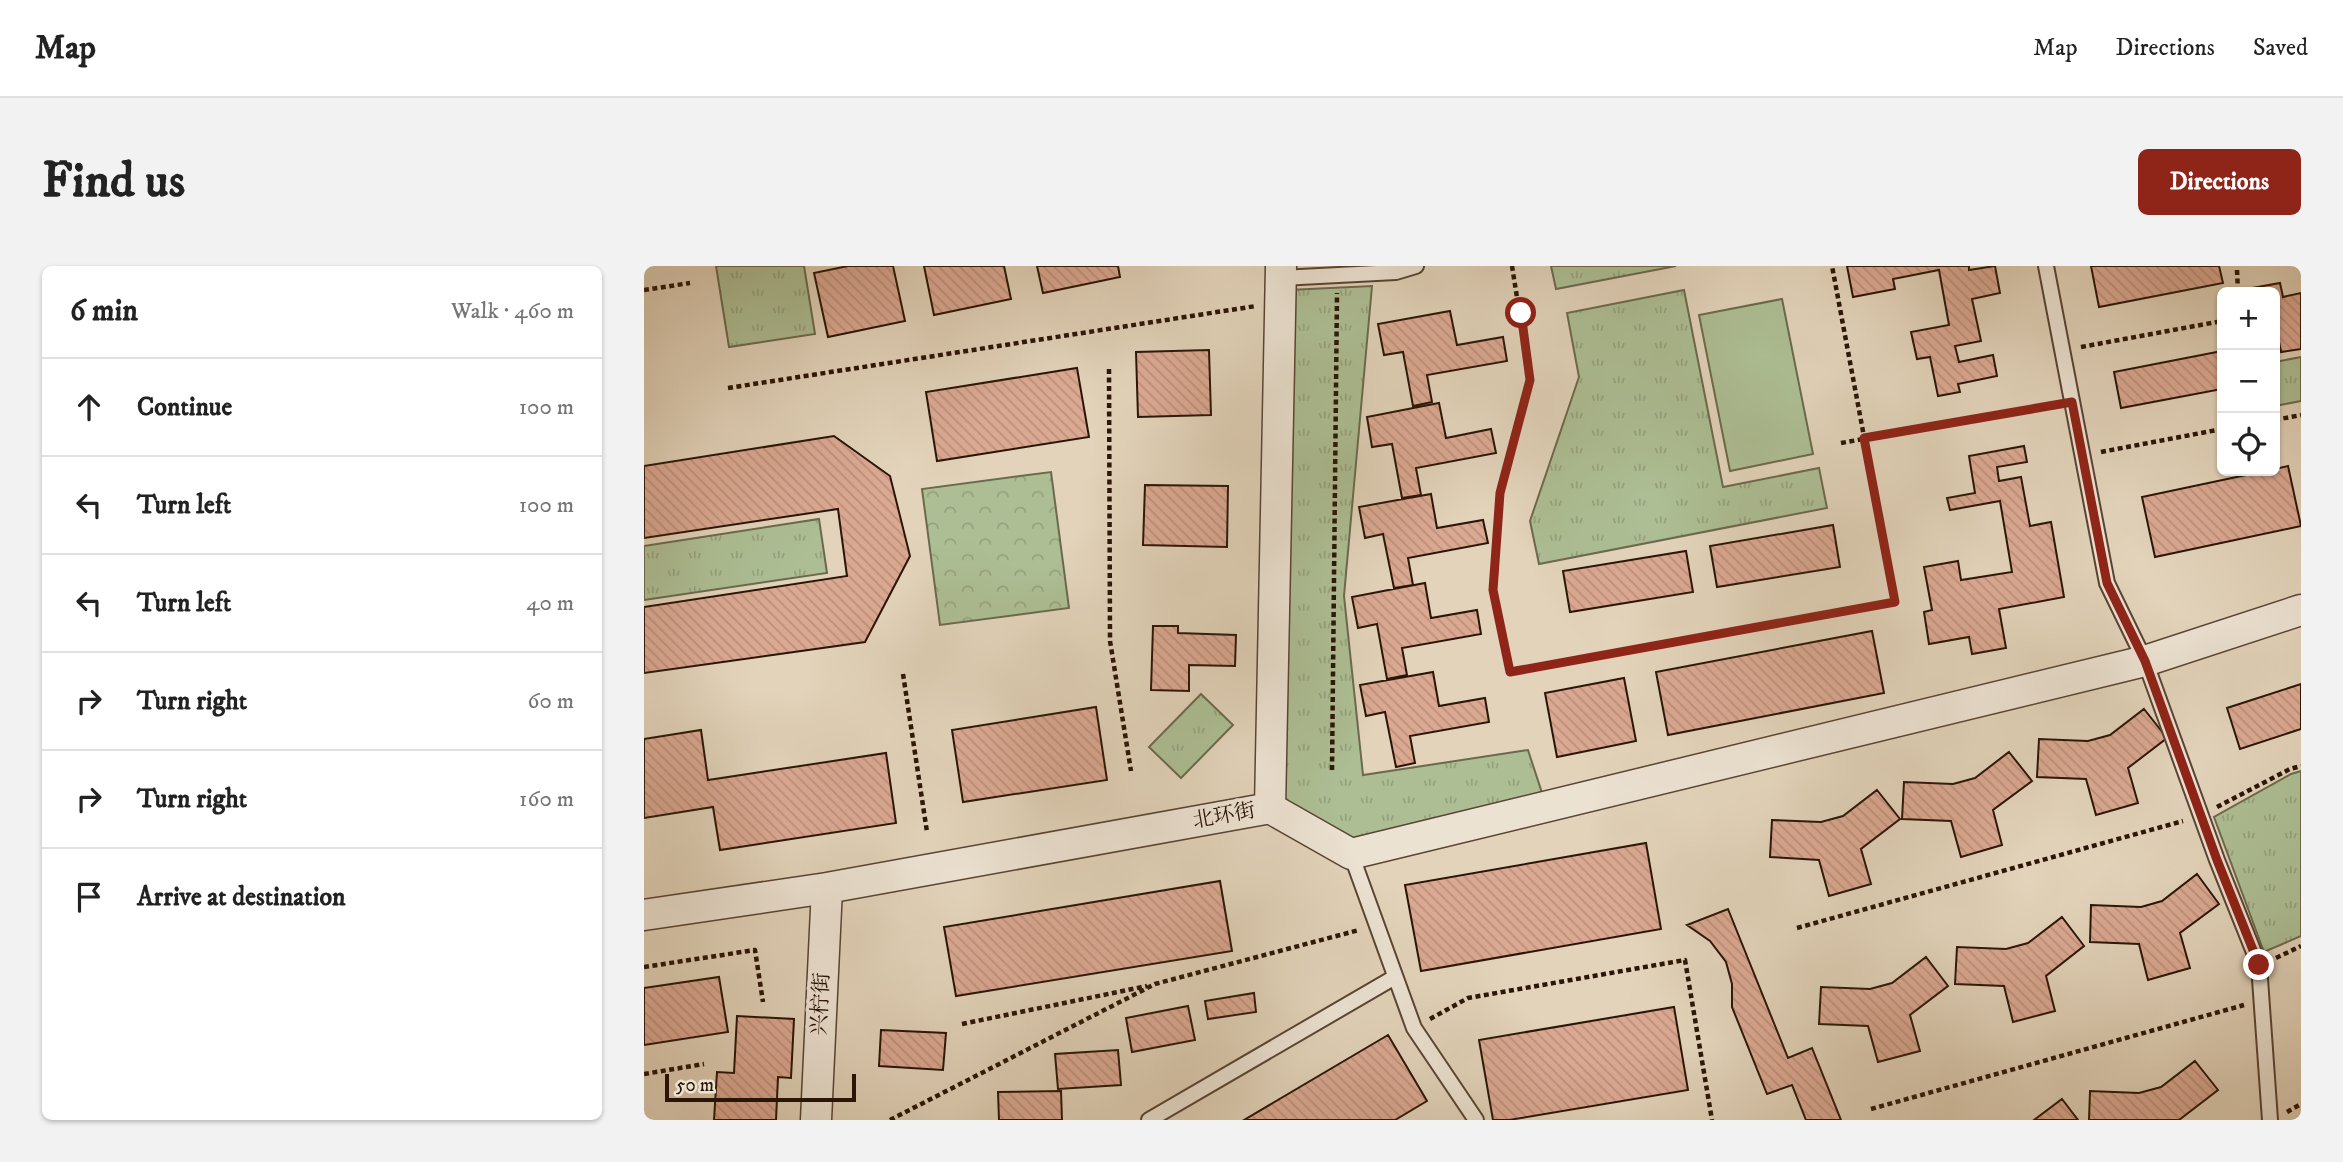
<!DOCTYPE html>
<html lang="en">
<head>
<meta charset="utf-8">
<style>
  :root { --surface:#fff; --page:#f2f2f2; --text:#222; --muted:#767676; --line:#e0e0e0; --accent:#8f2418 }
  body { margin:0; font-family:"IM FELL DW Pica","Noto Serif SC",serif; background:var(--page); color:var(--text) }
  .controls { position:absolute; right:21px; top:21px; display:grid; overflow:hidden; border-radius:10px; box-shadow:0 2px 5px #0004 }
  .controls button { width:63px; height:63px; display:grid; place-items:center; padding:0; border:0; border-bottom:2px solid var(--line); background:var(--surface); color:var(--text); font:35px sans-serif }
  .scale { position:absolute; left:21px; bottom:18px; width:191px; box-sizing:border-box; padding-left:7px; border:4px solid #2b1506; border-top:0; font-size:19px; line-height:24px; white-space:nowrap; color:#2b1506; -webkit-text-stroke:5px #ece2d2; paint-order:stroke }
  .stop { position:absolute; width:21px; height:21px; margin:-16px; border:5px solid #8f2418; border-radius:50%; background:#fff }
  .stop.end { background:#8f2418; border-color:#fff; box-shadow:0 2px 7px #0008 }
  .list { margin:0; padding:0; list-style:none }
  h2 { display:flex; justify-content:space-between; align-items:center; height:91px; margin:0; padding:0 28px; font-size:30px }
  h2 small { font-size:23px; font-weight:400; color:var(--muted) }
  .list li { display:grid; grid-template-columns:46px 1fr auto; gap:21px; align-items:center; box-sizing:border-box; height:98px; padding:0 28px; border-top:2px solid var(--line) }
  .list b { display:block; font-size:26px; white-space:nowrap }
  .list em { font-size:23px; font-style:normal; color:var(--muted) }
  .icon { flex:none; width:38px; height:38px; fill:none; stroke:currentColor; stroke-width:2; stroke-linecap:round; stroke-linejoin:round }
  .map { position:relative; flex:none; width:1657px; height:854px; overflow:hidden; border-radius:10px }
  header { display:flex; align-items:center; gap:42px; box-sizing:border-box; height:98px; padding:0 35px; background:var(--surface); border-bottom:2px solid var(--line) }
  header strong { font-size:33px }
  nav { display:flex; gap:38px; margin-inline-start:auto; font-size:24px }
  .intro { display:flex; align-items:center; justify-content:space-between; box-sizing:border-box; height:168px; padding:0 42px }
  h1 { margin:0; font-size:49px }
  .button { padding:18px 32px; border-radius:10px; background:var(--accent); color:#fff; font-size:24px; font-weight:700 }
  main { display:flex; gap:42px; padding:0 42px }
  aside { flex:1; background:var(--surface); border-radius:10px; box-shadow:0 2px 5px #0004 }
  .map>svg:first-child { display:block }
  .grass { fill:url(#grass-tufts); stroke:#6c6a4d; stroke-width:2 }
  .park { fill:url(#park-crowns); stroke:#6c6a4d; stroke-width:2 }
  .pitch { fill:#adbe94; stroke:#6c6a4d; stroke-width:2 }
  .building { fill:url(#building-back-hatch); stroke:#2b1506; stroke-width:2 }
  .lines { fill:none; stroke-linecap:round; stroke-linejoin:round }
  .service-casing { stroke:#594433; stroke-width:18 }
  .minor-casing { stroke:#594433; stroke-width:33 }
  .path { stroke:#2b1506; stroke-width:4.5; stroke-dasharray:5 3.5; stroke-linecap:butt }
  .service { stroke:#ece2d2; stroke-width:14 }
  .minor { stroke:#ece2d2; stroke-width:30 }
  .route { stroke:#8f2418; stroke-width:9 }
  .labels { text-anchor:middle; dominant-baseline:central; stroke-width:7; stroke-linejoin:round; paint-order:stroke }
  .street-label { font-size:21px; fill:#2b1506; stroke:#ece2d2 }
</style>
</head>
<body>
<header>
<strong>Map</strong>
<nav><a>Map</a><a>Directions</a><a>Saved</a></nav>
</header>
<div class="intro"><h1>Find us</h1><a class="button">Directions</a></div>
<main>
<aside>
<h2>6 min<small>Walk · 460 m</small></h2>
<ul class="list">
<li><svg class="icon" aria-label="ahead" viewBox="0 0 24 24"><path d="M12 20V5M6 11l6-6 6 6"/></svg><div><b>Continue</b></div><em>100 m</em></li>
<li><svg class="icon" aria-label="left" viewBox="0 0 24 24"><path d="M17 20v-9H6M10 6l-5 5 5 5"/></svg><div><b>Turn left</b></div><em>100 m</em></li>
<li><svg class="icon" aria-label="left" viewBox="0 0 24 24"><path d="M17 20v-9H6M10 6l-5 5 5 5"/></svg><div><b>Turn left</b></div><em>40 m</em></li>
<li><svg class="icon" aria-label="right" viewBox="0 0 24 24"><path d="M7 20v-9h11M14 6l5 5-5 5"/></svg><div><b>Turn right</b></div><em>60 m</em></li>
<li><svg class="icon" aria-label="right" viewBox="0 0 24 24"><path d="M7 20v-9h11M14 6l5 5-5 5"/></svg><div><b>Turn right</b></div><em>160 m</em></li>
<li><svg class="icon" aria-label="arrive" viewBox="0 0 24 24"><path d="M6 21V4h12l-3 4 3 4H6"/></svg><div><b>Arrive at destination</b></div></li>
</ul>
</aside>
<div class="map">
<svg width="1657" height="854" viewBox="0 0 1657 854">
  <defs>
    <pattern id="grass-tufts" width="24" height="20" patternUnits="userSpaceOnUse" patternTransform="scale(1.75)"><rect width="24" height="20" fill="#adbe94"/><path d="M3 7l-1-3M5 7V3M7 7l1-3M15 17l-1-3M17 17v-4M19 17l1-3" fill="none" stroke="#95a27e"/></pattern>
    <pattern id="park-crowns" width="20" height="18" patternUnits="userSpaceOnUse" patternTransform="scale(1.75)"><rect width="20" height="18" fill="#adbe94"/><path d="M2 6a3 3 0 1 1 6 0M12 15a3 3 0 1 1 6 0" fill="none" stroke="#95a27e"/></pattern>
    <pattern id="building-back-hatch" width="6" height="6" patternUnits="userSpaceOnUse" patternTransform="scale(1.75)"><rect width="6" height="6" fill="#dba892"/><path d="M-1 5l2 2M0 0l6 6M5-1l2 2" fill="none" stroke="#bc907c"/></pattern>
  </defs>
  <rect width="100%" height="100%" fill="#e2d3ba"/>
  <filter id="stains"><feTurbulence type="fractalNoise" baseFrequency=".00286" numOctaves="4"/><feColorMatrix values="0 0 0 0 .2 0 0 0 0 .09 0 0 0 0 .02 0 0 0 .5 -.17"/></filter>
  <radialGradient id="worn" r=".72"><stop offset=".6" stop-color="#630" stop-opacity="0"/><stop offset="1" stop-color="#630" stop-opacity=".3"/></radialGradient>
  <path class="grass" d="M72,0H160L171,68L85,81Z
    M907,0H1032L912,23Z
    M728,20L700,330L719,509L884,484L900,533L704,574L637,536L645,24Z
    M1040,24L1079,221L1175,202L1183,242L895,298L886,255L935,111L923,47Z
    M1657,91V135L1631,140V96Z
    M175,253L183,307L0,334V280Z
    M557,428L589,459L537,512L505,481Z
    M1657,505V670L1620,686L1570,551L1647,508Z"/>
  <path class="park" d="M407,206L425,342L296,359L278,223Z"/>
  <path class="pitch" d="M1138,33L1169,188L1086,205L1055,49Z"/>
  <path class="building" d="M204,0H249L261,55L184,71L170,7Z
    M280,0H360L367,33L290,49Z
    M393,0H474L476,11L399,27Z
    M1203,0H1325V4L1351,0L1356,27L1328,33L1337,75L1311,80L1315,96L1349,89L1353,110L1314,118L1316,126L1294,130L1286,91L1273,93L1267,66L1305,59L1295,4L1249,13L1251,23L1209,31Z
    M1447,0H1575L1579,17L1455,41Z
    M1636,17L1639,31L1657,27V83L1637,86L1631,55V26H1609L1608,22Z
    M806,45L813,79L859,71L863,95L783,109L788,136L769,140L759,86L740,89L734,58Z
    M565,84L567,149L494,151L492,86Z
    M1578,85V123L1477,142L1470,106Z
    M433,102L445,171L293,195L282,126Z
    M795,137L802,172L847,163L852,187L772,202L777,229L758,232L748,178L728,181L723,151Z
    M190,170L246,210L266,290L221,376L0,407V341L203,310L194,243L0,272V200Z
    M1380,180L1383,196L1353,201L1355,215L1377,211L1386,260L1407,256L1420,331L1355,343L1362,382L1328,388L1325,371L1285,378L1280,346L1288,344L1280,301L1314,295L1317,314L1368,306L1356,235L1306,244L1303,232L1331,227L1325,190Z
    M1644,200L1657,260L1511,291L1498,231L1621,205H1631V203Z
    M501,219L584,220L583,281L499,279Z
    M787,228L793,262L839,254L844,277L764,292L769,319L750,322L739,268L721,272L715,241Z
    M1189,259L1196,301L1073,321L1066,280Z
    M1042,285L1049,326L926,346L919,305Z
    M781,317L787,352L833,344L837,368L758,382L763,409L743,413L733,358L714,362L708,331Z
    M509,360H534V367L592,369L591,400L545,399V425L507,424Z
    M1228,365L1240,427L1024,469L1012,406Z
    M789,406L795,440L841,432L845,456L766,470L771,497L752,501L741,446L722,450L716,419Z
    M980,412L992,475L913,491L901,427Z
    M1657,418V463L1596,483L1583,442Z
    M452,441L463,514L319,536L308,464Z
    M1500,443L1523,472L1484,502L1494,537L1452,549L1442,513L1393,511L1395,473L1444,475L1466,469Z
    M57,464L64,514L242,487L252,557L76,584L69,541L0,552V473Z
    M1365,486L1388,515L1349,544L1358,579L1317,591L1307,555L1258,553L1260,516L1309,518L1331,512Z
    M1233,524L1256,553L1217,583L1227,618L1185,630L1175,594L1126,591L1128,554L1177,556L1199,550Z
    M1002,577L1017,663L777,705L761,619Z
    M1553,608L1575,638L1536,667L1546,702L1504,714L1495,678L1446,676L1447,639L1497,641L1518,635Z
    M576,615L588,685L312,730L300,661Z
    M1084,643L1144,792L1168,782L1197,854H1162L1148,819L1123,828L1088,741V718L1082,696L1066,675L1043,659Z
    M1418,651L1440,680L1402,710L1411,745L1369,756L1360,720L1311,718L1313,681L1362,683L1384,677Z
    M1282,691L1304,720L1266,749L1276,785L1234,796L1224,760L1175,758L1177,721L1226,723L1248,717Z
    M75,711L84,766L0,779V722Z
    M610,727L612,746L564,753L561,735Z
    M544,740L551,774L488,786L482,752Z
    M1030,741L1044,824L865,854H849L835,774Z
    M93,750L150,753L147,812L134,811L132,854H70L73,806L90,807Z
    M237,764L302,767L299,804L235,800Z
    M744,769L783,835L751,854H600Z
    M474,784L477,819L414,823L411,788Z
    M1551,795L1574,824L1535,854H1445L1446,825L1495,827L1517,821Z
    M417,825L418,854H355L354,826Z
    M1418,833L1434,854H1390Z"/>
  <g class="lines">
    <defs>
      <path id="service" d="M1402,0L1463,317L1501,395L1573,594L1615,699L1626,854
        M637,12L752,6L772,0
        M707,588L770,762L832,854
        M505,854L751,711"/>
      <path id="minor" d="M626,542L707,588L1501,395L1657,344
        M0,649L183,622L626,542L637,0
        M172,854L183,622"/>
    </defs>
    <use href="#service" class="service-casing"/>
    <use href="#minor" class="minor-casing"/>
    <path class="path" d="M868,0L886,113L856,227L849,324L866,406L1251,336L1188,0
      M1593,4L1594,26
      M0,24L46,17
      M1437,81L1578,55
      M465,103L466,375L487,505
      M84,122L612,40
      M1631,154L1657,149
      M1197,177L1410,139
      M1457,186L1578,163
      M259,408L283,566
      M688,504L693,27
      M1573,541L1646,503L1657,500
      M1153,662L1539,555
      M1632,692L1657,680
      M0,701L111,684L119,736
      M786,753L824,732L1041,694L1068,854
      M318,758L503,720
      M0,808L60,798
      M1227,843L1600,739
      M1643,846L1657,838
      M246,854L511,718L715,664"/>
    <use href="#service" class="service"/>
    <use href="#minor" class="minor"/>
  </g>
  <g class="lines">
    <path class="route" d="M877,47L886,114L856,227L849,324L866,406L1251,336L1220,172L1428,136L1463,317L1501,395L1573,594L1615,699"/>
  </g>
  <g class="labels">
    <g class="street-label">
      <text transform="translate(580 550) rotate(-10)">北环街</text>
      <text transform="translate(177 738) rotate(-87)">兴柠街</text>
    </g>
  </g>
  <rect width="100%" height="100%" filter="url(#stains)"/>
  <rect width="100%" height="100%" fill="url(#worn)"/>
</svg>
<div class="controls">
<button>+</button>
<button>−</button>
<button><svg class="icon" aria-label="locate" viewBox="0 0 24 24"><circle cx="12" cy="12" r="6"/><path d="M12 2v4M12 18v4M2 12h4M18 12h4"/></svg></button>
</div>
<div class="scale">50 m</div>
<div class="stop" style="left:877px;top:47px"></div>
<div class="stop end" style="left:1615px;top:699px"></div>
</div>
</main>
</body>
</html>
